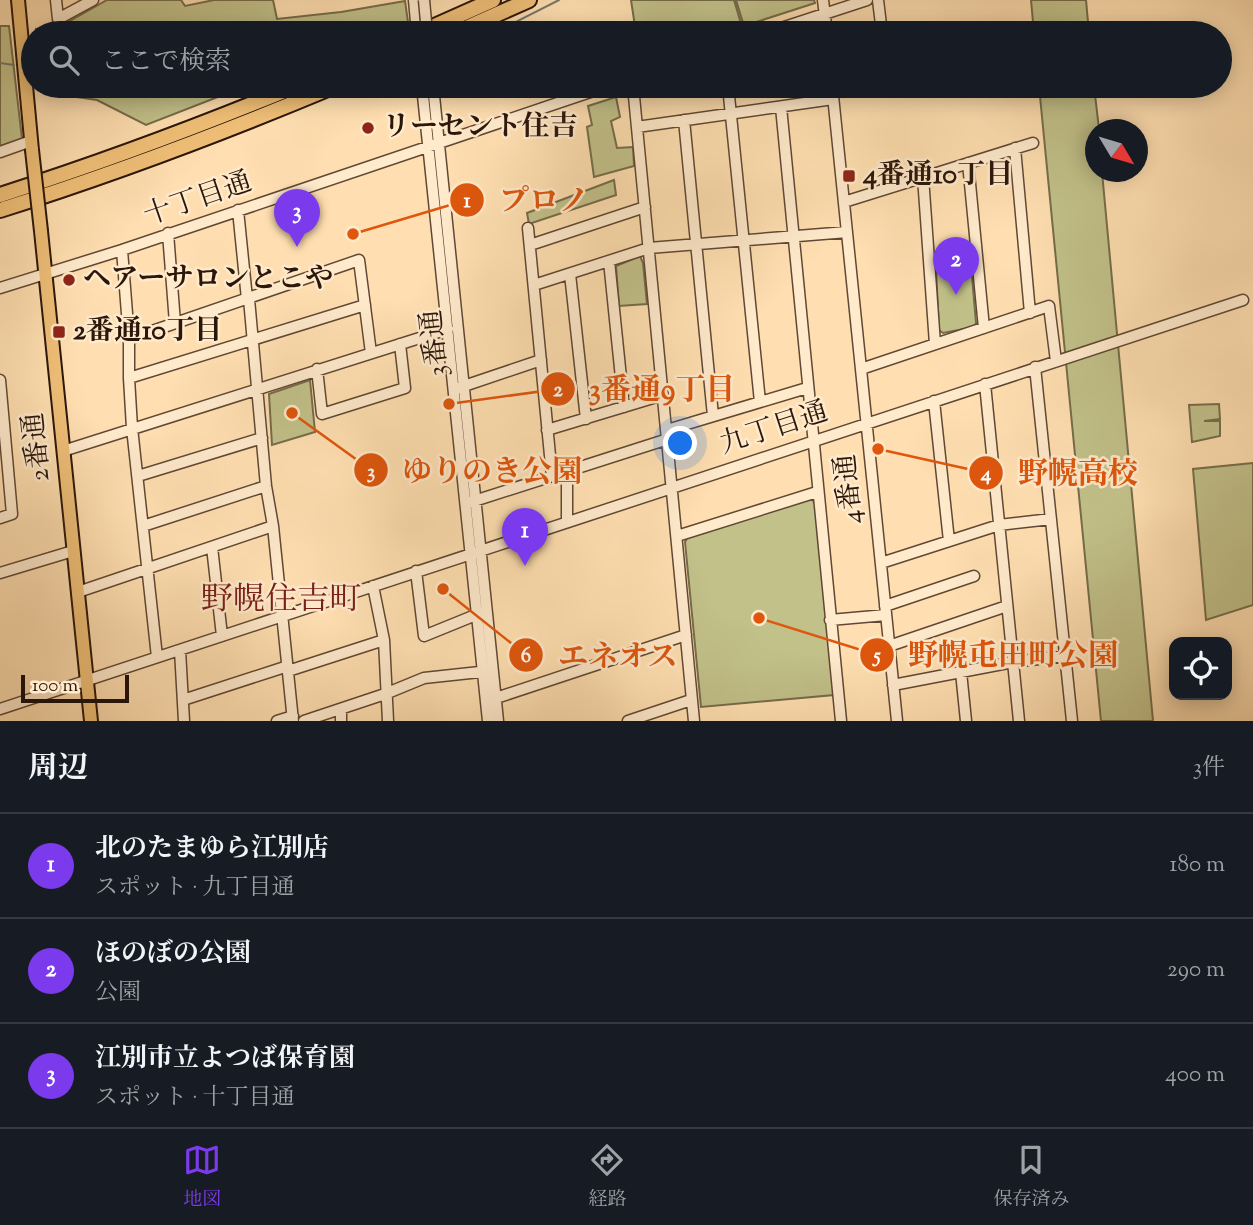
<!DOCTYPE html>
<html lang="ja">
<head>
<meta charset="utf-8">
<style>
  :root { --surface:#171b24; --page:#20242c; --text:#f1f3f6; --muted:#9ea1a6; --line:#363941; --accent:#7c3aed }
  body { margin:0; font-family:"Sorts Mill Goudy","Noto Serif JP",serif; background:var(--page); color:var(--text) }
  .controls { position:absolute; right:21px; bottom:21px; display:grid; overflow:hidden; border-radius:14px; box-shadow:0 4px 18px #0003 }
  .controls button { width:63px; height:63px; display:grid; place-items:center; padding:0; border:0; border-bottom:2px solid var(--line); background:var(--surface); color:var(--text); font:35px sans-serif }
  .compass { position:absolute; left:1085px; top:119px; width:63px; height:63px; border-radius:50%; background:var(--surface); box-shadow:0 4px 18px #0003; rotate:128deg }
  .scale { position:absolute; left:21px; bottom:18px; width:108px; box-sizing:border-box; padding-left:7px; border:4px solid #2b160a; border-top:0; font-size:19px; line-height:24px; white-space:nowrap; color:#2b160a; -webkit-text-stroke:5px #ffeacc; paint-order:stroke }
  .you { position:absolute; left:681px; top:444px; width:24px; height:24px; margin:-18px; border:5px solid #fff; border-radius:50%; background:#1a73e8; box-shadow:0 0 0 10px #1a73e833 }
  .badge { display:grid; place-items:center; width:46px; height:46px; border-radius:50%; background:var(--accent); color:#fff; font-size:23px; font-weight:700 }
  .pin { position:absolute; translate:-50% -58px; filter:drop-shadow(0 2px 4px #0008) }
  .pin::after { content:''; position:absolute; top:37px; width:24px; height:21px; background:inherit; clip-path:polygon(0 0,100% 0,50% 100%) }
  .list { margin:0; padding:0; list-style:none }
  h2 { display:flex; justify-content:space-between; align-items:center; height:91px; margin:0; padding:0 28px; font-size:30px }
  h2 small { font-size:23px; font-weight:400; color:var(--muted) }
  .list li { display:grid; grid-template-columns:46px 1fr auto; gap:21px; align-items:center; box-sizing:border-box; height:105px; padding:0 28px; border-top:2px solid var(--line) }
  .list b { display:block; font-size:26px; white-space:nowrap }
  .list p { margin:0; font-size:23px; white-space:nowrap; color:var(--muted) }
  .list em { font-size:23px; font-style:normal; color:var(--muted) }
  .icon { flex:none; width:38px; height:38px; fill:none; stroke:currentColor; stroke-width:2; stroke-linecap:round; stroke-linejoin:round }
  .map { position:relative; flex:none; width:1253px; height:721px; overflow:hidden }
  .search { position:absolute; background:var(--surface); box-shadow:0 4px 18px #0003; left:21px; right:21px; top:21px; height:77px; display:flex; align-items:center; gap:18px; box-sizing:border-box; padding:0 24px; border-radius:38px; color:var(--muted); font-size:26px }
  .sheet { height:406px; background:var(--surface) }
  nav { display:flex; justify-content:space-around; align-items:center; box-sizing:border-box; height:98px; border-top:2px solid var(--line); background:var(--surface); font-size:19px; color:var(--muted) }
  nav a { display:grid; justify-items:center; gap:4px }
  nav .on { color:var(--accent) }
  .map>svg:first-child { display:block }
  .green { fill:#c2c18a; stroke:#766c4a; stroke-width:2 }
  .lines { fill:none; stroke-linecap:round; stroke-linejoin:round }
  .stream { stroke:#737871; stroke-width:2 }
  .minor-casing { stroke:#604834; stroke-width:13 }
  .major-casing { stroke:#2b160a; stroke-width:16 }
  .highway-casing { stroke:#2b160a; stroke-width:18 }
  .minor { stroke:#ffeacc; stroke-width:10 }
  .major { stroke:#f0c078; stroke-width:12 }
  .highway { stroke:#f0c078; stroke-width:14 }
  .minor-bridge-casing { stroke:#604834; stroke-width:13; stroke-linecap:butt }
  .major-bridge-casing { stroke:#2b160a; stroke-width:16; stroke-linecap:butt }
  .minor-bridge { stroke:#ffeacc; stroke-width:10 }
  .major-bridge { stroke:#f0c078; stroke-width:12 }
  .poi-dot { fill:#8f2418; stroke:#ffeacc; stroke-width:2.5 }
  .labels { text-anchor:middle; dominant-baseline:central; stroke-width:5; stroke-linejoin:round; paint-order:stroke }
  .poi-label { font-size:28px; font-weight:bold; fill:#2b160a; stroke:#ffeacc; text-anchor:start }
  .street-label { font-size:28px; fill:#2b160a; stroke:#ffeacc }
  .quarter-label { font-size:32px; fill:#7a1f14; stroke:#ffeacc }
  .leader { fill:none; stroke:#df560c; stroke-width:2.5 }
  .callout-dot { fill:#df560c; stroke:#ffeacc; stroke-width:2.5 }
  .mark-label { font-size:21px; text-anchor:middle; font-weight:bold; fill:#fff }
  .callout-label { font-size:30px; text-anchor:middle; font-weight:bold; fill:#df560c; stroke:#ffeacc; stroke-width:5; stroke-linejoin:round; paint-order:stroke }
</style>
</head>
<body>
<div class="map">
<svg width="1253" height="721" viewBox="0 0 1253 721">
  <rect width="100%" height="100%" fill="#ffdfb1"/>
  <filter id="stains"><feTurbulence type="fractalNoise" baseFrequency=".00286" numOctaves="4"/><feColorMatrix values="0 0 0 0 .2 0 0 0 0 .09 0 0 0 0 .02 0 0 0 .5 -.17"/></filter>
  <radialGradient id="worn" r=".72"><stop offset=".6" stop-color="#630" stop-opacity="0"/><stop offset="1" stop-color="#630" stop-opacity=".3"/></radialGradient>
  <path class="green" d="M107,0H181L185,6L214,0H273L277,19L341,12L405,1L408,22L380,33H36V29L52,31Z
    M631,0H734L742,27L722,33H636Z
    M736,0H814L815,3L744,26Z
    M1031,0H1086L1089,33H1034Z
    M0,26H9L22,139L0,148Z
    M41,86H246L146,125L97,100L41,92Z
    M1039,86H1094L1099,129L1096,130V172H1102L1153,721H1101Z
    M616,97L620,117L611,121L617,148L633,147L634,166L594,177L587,127L592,125L588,106Z
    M614,180L616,195L529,224L527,213Z
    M640,256L643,263L647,304L619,306L616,266Z
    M971,265L976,323L974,327L943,333L939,330L936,268Z
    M310,380L315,432L272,445L269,394Z
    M1219,404L1220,419L1204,421H1220V436L1192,442L1189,405Z
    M1253,463V605L1206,620L1193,469Z
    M811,497L815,504L834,695L701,707L685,542L687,538Z"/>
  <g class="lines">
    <path class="stream" d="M209,33L252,27L269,33
      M494,33L559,0
      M0,63L14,65
      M375,86H380"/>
    <defs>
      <path id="minor" d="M56,0L58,19L93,0
        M414,0L417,33
        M823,0L827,33
        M878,0L882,33
        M766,33L867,0
        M422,86L488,721
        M433,86L498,721
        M633,86L694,721
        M728,86L760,402
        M832,86L897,721
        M781,107L841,721
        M684,120L713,416
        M637,127L833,99
        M1015,148L1030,313
        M0,152L31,141
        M968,163L984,328
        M923,177L935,344
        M844,202L1033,143
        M238,210L247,299
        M528,228L552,476
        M168,233L175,323
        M530,245L645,207
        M122,250L129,339V378L132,428L157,657
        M609,261L624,407
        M570,274L586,419
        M534,285L649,248L847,232
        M0,288L122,250L608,86
        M129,339L359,260L371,353
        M1035,367L1072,721
        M317,369L322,414L405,388L400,344
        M861,369L1049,306L1056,361
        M129,378L365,305
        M0,380L12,514L0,518
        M985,384L1019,721
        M458,388L541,360
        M934,401L949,541
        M547,430L663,395
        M667,430L807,388
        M63,451L448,329
        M138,476L262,438
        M471,502L668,439
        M567,522V473
        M143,526L266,486
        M273,526L293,721
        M677,536L817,492
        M212,547L222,636
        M881,563L999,525L1051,519
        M416,571L424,636L483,612
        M0,573L73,551
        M373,586L384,640L388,721
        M78,592L273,526L266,486L249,299
        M885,606L974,576
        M830,620L886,615
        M889,646L1007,606
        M180,650L184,721
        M288,671L384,640
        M961,672L966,721
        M893,685L1013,662L1065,656
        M183,700L288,666
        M490,700L686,635
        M0,709L1243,300
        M341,709V721
        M277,721L293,716
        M304,721L385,694L424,678L489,671
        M628,721L691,700"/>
      <path id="major" d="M18,0L32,150
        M41,231L91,721"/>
      <path id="highway" d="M419,33L493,0
        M455,33L529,0
        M0,195C100,163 199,126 296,86
        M0,210C114,174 225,132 335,86"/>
    </defs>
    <use href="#minor" class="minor-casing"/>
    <use href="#major" class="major-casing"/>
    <use href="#highway" class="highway-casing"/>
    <use href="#minor" class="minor"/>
    <use href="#major" class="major"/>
    <use href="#highway" class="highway"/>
    <defs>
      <path id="minor-bridge" d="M424,0L427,33"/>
      <path id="major-bridge" d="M32,150L41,231"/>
    </defs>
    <use href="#minor-bridge" class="minor-bridge-casing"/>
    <use href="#major-bridge" class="major-bridge-casing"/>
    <use href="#minor-bridge" class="minor-bridge"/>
    <use href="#major-bridge" class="major-bridge"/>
  </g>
  <g class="poi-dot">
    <circle cx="368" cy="128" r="7"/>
    <rect x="842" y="169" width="14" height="14" rx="3.5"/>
    <circle cx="69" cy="280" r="7"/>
    <rect x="52" y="325" width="14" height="14" rx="3.5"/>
  </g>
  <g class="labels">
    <g class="poi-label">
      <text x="382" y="128">リーセント住吉</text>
      <text x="863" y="176">4番通10丁目</text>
      <text x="83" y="280">ヘアーサロンとこや</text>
      <text x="73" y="332">2番通10丁目</text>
    </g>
    <g class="street-label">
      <text transform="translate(198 200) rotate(-19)">十丁目通</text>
      <text transform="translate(436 343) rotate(-96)">3番通</text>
      <text transform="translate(774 429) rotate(-18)">九丁目通</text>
      <text transform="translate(38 447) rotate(-96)">2番通</text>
      <text transform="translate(850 489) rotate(-96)">4番通</text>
    </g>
    <g class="quarter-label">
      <text x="281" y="601">野幌住吉町</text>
    </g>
  </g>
  <path class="leader" d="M353 234L467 200M449 404L558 389M292 413L371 470M878 449L986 473M759 618L877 655M443 589L526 655"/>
  <g class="callout-dot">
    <circle cx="353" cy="234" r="7"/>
    <circle cx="449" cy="404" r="7"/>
    <circle cx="292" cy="413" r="7"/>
    <circle cx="878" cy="449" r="7"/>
    <circle cx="759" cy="618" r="7"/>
    <circle cx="443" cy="589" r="7"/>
    <circle cx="467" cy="200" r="18"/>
    <circle cx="558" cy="389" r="18"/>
    <circle cx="371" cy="470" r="18"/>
    <circle cx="986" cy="473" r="18"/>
    <circle cx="877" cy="655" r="18"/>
    <circle cx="526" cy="655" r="18"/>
  </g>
  <g class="mark-label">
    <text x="467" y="207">1</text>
    <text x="558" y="396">2</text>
    <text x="371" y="478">3</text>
    <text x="986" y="480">4</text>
    <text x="877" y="662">5</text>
    <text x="526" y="662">6</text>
  </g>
  <g class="callout-label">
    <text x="544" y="210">プロノ</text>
    <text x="662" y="399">3番通9丁目</text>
    <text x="492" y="481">ゆりのき公園</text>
    <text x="1078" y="483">野幌高校</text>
    <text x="1013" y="665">野幌屯田町公園</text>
    <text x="618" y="666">エネオス</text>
  </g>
  <rect width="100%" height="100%" filter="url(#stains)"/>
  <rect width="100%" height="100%" fill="url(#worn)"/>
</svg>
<div class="controls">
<button><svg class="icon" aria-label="locate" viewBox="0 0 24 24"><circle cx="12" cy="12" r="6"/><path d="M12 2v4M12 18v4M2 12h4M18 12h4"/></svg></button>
</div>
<svg class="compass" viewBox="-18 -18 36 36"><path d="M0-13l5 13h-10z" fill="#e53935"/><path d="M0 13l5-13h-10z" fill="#9ea1a6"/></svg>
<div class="scale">100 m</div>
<div class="you"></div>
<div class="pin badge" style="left:525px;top:566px">1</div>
<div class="pin badge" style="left:956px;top:295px">2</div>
<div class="pin badge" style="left:297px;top:247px">3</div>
<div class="search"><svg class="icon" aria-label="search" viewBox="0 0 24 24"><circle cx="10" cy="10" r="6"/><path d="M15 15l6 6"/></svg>ここで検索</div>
</div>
<section class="sheet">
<h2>周辺<small>3件</small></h2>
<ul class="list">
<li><span class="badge">1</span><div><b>北のたまゆら江別店</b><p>スポット · 九丁目通</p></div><em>180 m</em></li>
<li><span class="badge">2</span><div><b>ほのぼの公園</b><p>公園</p></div><em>290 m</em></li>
<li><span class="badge">3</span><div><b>江別市立よつば保育園</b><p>スポット · 十丁目通</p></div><em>400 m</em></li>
</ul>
</section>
<nav>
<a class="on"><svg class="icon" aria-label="map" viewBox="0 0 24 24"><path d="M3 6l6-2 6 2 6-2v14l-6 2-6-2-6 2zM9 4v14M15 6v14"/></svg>地図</a>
<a><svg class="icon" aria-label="directions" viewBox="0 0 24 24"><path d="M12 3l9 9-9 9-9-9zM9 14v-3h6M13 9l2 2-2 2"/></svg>経路</a>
<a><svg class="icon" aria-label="saved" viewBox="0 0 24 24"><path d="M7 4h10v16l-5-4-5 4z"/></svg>保存済み</a>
</nav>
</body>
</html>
